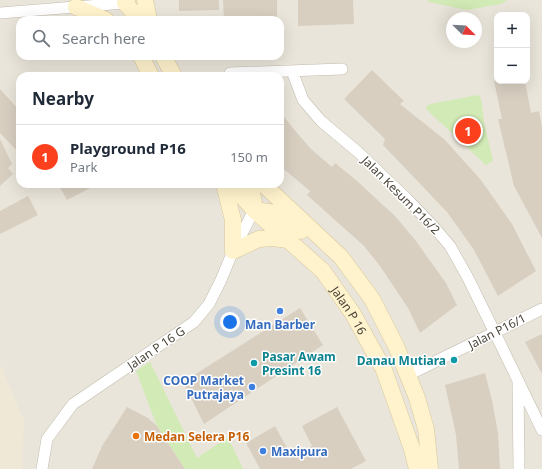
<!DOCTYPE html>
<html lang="en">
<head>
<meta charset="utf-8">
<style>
  :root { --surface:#fff; --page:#f6f6f7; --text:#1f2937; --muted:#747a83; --line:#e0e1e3; --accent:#fc3f1d }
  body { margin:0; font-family:"Noto Sans",sans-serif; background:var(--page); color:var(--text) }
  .controls { position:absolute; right:12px; top:12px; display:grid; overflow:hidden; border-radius:8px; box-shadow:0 4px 16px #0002 }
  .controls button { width:36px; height:36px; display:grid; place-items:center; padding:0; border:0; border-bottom:1px solid var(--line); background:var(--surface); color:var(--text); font:20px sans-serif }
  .compass { position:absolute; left:446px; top:12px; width:36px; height:36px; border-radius:50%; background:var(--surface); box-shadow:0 4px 16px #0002; rotate:114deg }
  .you { position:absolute; left:230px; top:322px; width:14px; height:14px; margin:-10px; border:3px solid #fff; border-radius:50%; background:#1a73e8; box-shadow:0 0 0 6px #1a73e833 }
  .badge { display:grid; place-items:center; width:26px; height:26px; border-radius:50%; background:var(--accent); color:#fff; font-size:13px; font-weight:700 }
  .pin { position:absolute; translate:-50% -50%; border:2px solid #fff; box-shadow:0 1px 4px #0006 }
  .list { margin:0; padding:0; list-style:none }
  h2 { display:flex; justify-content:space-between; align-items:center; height:52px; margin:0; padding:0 16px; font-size:17px }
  h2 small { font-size:13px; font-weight:400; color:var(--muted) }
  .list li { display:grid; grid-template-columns:26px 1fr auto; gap:12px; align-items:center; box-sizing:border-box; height:64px; padding:0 16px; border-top:1px solid var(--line) }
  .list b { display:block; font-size:15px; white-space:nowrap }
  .list p { margin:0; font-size:13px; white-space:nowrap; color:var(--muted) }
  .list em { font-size:13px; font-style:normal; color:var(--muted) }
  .icon { flex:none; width:22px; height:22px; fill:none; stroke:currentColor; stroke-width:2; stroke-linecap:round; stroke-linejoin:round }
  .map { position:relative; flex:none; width:542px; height:469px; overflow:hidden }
  .search { position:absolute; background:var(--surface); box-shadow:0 4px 16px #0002; left:16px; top:16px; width:268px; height:44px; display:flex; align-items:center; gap:10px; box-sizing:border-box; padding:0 14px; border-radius:12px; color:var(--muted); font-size:15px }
  .panel { position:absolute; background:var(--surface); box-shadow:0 4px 16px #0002; left:16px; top:72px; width:268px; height:116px; border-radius:12px }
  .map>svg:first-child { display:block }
  .residential { fill:#eae5da; fill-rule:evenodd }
  .education { fill:#efe8d6 }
  .green { fill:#d2eab5 }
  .building { fill:#d8cfc1 }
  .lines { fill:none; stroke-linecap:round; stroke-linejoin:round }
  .street-casing { stroke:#c2bbae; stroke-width:12 }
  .secondary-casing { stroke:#d6c79b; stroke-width:17 }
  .street { stroke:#fff; stroke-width:11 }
  .secondary { stroke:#fff3cd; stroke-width:16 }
  .shop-dot { fill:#3f7fe0; stroke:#fff; stroke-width:1.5 }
  .culture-dot { fill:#0f9aa8; stroke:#fff; stroke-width:1.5 }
  .food-dot { fill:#e8710a; stroke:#fff; stroke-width:1.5 }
  .labels { text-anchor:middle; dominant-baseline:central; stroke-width:3; stroke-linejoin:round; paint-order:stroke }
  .street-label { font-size:12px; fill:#4b4439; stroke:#fff }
  .shop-label { font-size:12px; font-weight:bold; fill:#366cbe; stroke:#fff }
  .culture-label { font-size:12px; font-weight:bold; fill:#0d838f; stroke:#fff; text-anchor:start }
  .food-label { font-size:12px; font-weight:bold; fill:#c56008; stroke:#fff; text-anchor:start }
</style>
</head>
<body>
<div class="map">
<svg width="542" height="469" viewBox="0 0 542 469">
  <rect width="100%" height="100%" fill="#f6f3ec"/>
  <path class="residential" d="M0,0H542V469H0ZM497,15H527V81H497ZM452,18H476V42H452ZM20,20H280V56H20ZM20,76H280V184H20Z"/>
  <path class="education" d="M0,364L24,420L22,469H0Z"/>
  <path class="green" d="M428,0H507L501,4L467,10L429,2Z
    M478,95L481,98L484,122L493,161L486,165L426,109V107L430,104Z
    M150,362L197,458L228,437L243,469H185L157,426L136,371Z"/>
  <path class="building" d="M179,0H219V10L179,11Z
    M223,0H277V20H224Z
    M298,0H353L354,24L298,26Z
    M372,70L404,101L400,104L445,140L481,180L512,224L536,271L498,296L474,250L447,212L383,145L385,139L344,99Z
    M494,81H525L531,113L539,111L542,127V238L514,186L498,119H502Z
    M0,89L20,111V154L0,133Z
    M280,111L292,127L311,149L332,167L335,163L356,180L396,217L416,241L446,283L457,305L420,333L408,308L380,266L364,246L307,195L310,191L285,170L280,175Z
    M0,139L12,164L8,168L13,174L0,186Z
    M58,184H98L67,200Z
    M28,196L38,215L0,234V211Z
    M300,308L323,345L204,424L183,382Z
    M542,334V374L525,342Z
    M485,373L492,400L498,433L500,469H459L456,435L445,385Z
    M127,407L148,418L157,426L185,469H92L102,446Z
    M337,407L366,461L351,469H260L246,443L275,426L292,457L312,446L302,426Z"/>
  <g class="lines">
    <defs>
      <path id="street" d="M0,13L125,3
        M292,71L303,100L321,121L358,152L407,199L433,226L450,246L468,278L495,333L542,430
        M230,73L342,69
        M408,375L542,309
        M518,382L519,469
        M42,469L47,439L73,404L194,322L209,304L221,280L233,251L254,210"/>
      <g id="secondary">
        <path d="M127,0L125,3L140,20"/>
        <path d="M145,0L149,20"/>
        <path d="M76,7L106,20"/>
        <path d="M141,56L151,76"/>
        <path d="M163,56L174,76"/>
        <path d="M224,184L233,220V251L259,239L273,238L288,240"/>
        <path id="s1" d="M231,184L254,210L323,271L353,314L384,370L412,449L417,469"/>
        <path d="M247,184C252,192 255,199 254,209"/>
        <path d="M263,184L341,257L372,299L396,346L417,398L426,429L430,469"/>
        <path d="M254,210L275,213L301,231"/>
      </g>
    </defs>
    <use href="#street" class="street-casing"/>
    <use href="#secondary" class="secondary-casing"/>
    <use href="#street" class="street"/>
    <use href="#secondary" class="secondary"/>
  </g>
  <g class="shop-dot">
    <circle cx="280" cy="311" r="4"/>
    <circle cx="252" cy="387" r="4"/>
    <circle cx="263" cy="451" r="4"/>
  </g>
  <g class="culture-dot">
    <circle cx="454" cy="360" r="4"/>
    <circle cx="254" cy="363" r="4"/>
  </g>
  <circle class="food-dot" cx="136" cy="436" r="4"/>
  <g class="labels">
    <g class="street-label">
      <text transform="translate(401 195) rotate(45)">Jalan Kesum P16/2</text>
      <text stroke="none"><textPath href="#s1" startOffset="174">Jalan P 16</textPath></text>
      <text transform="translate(497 331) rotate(-27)">Jalan P16/1</text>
      <text transform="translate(156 348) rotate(-34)">Jalan P 16 G</text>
    </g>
    <g class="shop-label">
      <text x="280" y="324">Man Barber</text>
      <text x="244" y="380" text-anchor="end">COOP Market<tspan x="244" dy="14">Putrajaya</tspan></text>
      <text x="271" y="451" text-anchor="start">Maxipura</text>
    </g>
    <g class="culture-label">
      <text x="262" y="356">Pasar Awam<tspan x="262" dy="14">Presint 16</tspan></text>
      <text x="446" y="360" text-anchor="end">Danau Mutiara</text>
    </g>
    <g class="food-label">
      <text x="144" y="436">Medan Selera P16</text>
    </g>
  </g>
</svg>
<div class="controls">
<button>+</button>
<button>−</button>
</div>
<svg class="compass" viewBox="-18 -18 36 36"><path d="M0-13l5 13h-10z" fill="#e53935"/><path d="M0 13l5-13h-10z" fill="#747a83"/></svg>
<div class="you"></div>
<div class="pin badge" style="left:468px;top:131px">1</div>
<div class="search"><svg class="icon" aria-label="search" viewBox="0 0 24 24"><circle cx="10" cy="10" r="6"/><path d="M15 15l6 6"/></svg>Search here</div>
<section class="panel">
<h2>Nearby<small></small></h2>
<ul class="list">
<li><span class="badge">1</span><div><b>Playground P16</b><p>Park</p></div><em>150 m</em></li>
</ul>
</section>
</div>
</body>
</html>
